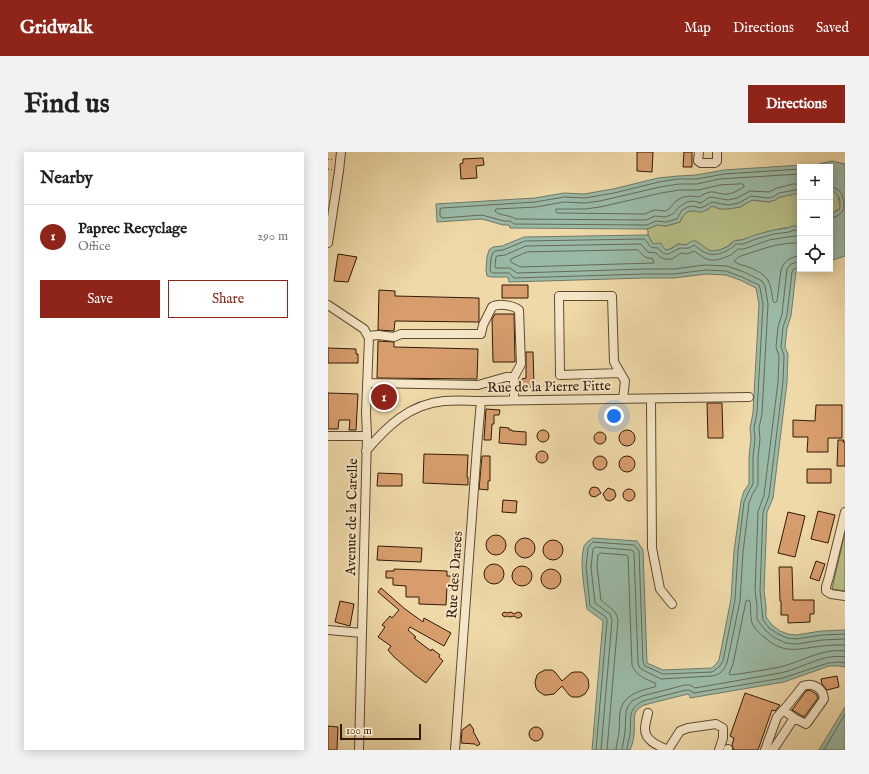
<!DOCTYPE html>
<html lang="en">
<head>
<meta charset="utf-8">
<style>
  :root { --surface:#fff; --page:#f2f2f2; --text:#202124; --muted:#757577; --line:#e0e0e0; --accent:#8f2418 }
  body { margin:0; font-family:"IM FELL English",serif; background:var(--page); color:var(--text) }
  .controls { position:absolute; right:12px; top:12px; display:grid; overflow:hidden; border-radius:0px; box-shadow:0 2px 10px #0003 }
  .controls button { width:36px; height:36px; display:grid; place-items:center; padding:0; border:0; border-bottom:1px solid var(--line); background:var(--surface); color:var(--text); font:20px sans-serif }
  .scale { position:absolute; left:12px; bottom:10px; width:81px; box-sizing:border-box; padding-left:4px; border:2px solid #321a06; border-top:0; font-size:11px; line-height:14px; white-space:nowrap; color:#321a06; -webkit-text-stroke:3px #f5e6c7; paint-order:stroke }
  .you { position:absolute; left:286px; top:264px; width:14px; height:14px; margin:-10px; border:3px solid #fff; border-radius:50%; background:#1a73e8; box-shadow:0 0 0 6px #1a73e833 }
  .badge { display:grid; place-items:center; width:26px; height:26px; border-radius:50%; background:var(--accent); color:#fff; font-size:13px; font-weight:700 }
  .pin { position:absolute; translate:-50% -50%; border:2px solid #fff; box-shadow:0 1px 4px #0006 }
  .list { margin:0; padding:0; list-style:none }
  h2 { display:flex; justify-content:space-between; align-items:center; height:52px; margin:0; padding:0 16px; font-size:17px }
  h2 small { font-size:13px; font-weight:400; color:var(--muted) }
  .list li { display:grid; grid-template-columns:26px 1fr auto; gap:12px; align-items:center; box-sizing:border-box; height:64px; padding:0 16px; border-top:1px solid var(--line) }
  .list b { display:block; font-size:15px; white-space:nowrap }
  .list p { margin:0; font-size:13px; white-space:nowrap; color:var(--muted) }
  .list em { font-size:13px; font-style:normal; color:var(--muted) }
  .actions { display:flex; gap:8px; padding:12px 16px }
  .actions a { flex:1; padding:9px 0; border:1px solid var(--accent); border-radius:0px; text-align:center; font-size:14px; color:var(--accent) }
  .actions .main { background:var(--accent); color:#fff }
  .icon { flex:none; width:22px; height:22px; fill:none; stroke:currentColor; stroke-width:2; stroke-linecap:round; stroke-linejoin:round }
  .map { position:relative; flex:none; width:517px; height:598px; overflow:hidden; border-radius:0px }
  header { display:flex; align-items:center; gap:24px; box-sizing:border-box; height:56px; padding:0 20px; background:var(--accent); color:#fff }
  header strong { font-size:19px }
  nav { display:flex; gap:22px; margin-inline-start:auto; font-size:14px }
  .intro { display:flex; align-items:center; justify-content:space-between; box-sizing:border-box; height:96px; padding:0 24px }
  h1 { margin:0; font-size:28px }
  .button { padding:10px 18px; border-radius:0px; background:var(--accent); color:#fff; font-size:14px; font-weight:700 }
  main { display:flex; gap:24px; padding:0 24px }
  aside { flex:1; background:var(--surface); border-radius:0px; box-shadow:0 2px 10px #0003 }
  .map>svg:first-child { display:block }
  .green { fill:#b8bf89; stroke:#756c48 }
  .water { fill:#9abaa7; stroke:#707a67 }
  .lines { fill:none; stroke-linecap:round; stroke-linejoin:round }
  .shore { stroke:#666a56; stroke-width:1 }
  .building { fill:#d79d6d; stroke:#321a06 }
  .minor-casing { stroke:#614a2f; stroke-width:10 }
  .path { stroke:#321a06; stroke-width:1; stroke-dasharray:1 2; stroke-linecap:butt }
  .minor { stroke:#f5e6c7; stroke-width:8 }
  .labels { text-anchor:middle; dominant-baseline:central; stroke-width:4; stroke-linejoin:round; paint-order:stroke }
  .street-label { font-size:14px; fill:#321a06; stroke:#f5e6c7 }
</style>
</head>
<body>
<header>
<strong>Gridwalk</strong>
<nav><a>Map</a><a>Directions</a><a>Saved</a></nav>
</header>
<div class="intro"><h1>Find us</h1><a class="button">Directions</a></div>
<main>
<aside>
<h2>Nearby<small></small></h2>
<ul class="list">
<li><span class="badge">1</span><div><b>Paprec Recyclage</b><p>Office</p></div><em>290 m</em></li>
</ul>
<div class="actions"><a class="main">Save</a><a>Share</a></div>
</aside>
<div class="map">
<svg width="517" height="598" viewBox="0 0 517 598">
  <rect width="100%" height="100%" fill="#efd9a9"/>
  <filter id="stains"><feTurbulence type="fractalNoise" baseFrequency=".005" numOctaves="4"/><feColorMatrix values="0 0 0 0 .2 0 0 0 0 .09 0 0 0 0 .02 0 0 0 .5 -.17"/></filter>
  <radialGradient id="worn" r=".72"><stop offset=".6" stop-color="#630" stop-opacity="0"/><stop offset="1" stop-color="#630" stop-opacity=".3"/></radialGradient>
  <path class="green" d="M502,38C511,41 510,43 511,51C512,56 513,52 511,58L507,59L506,61L502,62Z
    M467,41H472V76H456L438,80L414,88H410L403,91L402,93L392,98L383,99L379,98L368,89L358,93L350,92L340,98L336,97L334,95L325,92L320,83V79L319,77L329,73L338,74L352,70C354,67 355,63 358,61C363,57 372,60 378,58C380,58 383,55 384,54L392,57L412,55L424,48L441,50L447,48L452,45Z
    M517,380V439L504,437Z"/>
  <path class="water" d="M504,9L517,12V104L502,109V62L506,61L507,59L511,58C514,49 511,41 502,38V15H472V41L452,45L447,48L441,50L424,48L412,55L400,57H392L384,54C380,57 377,60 372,60C369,60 369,59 366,59C358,58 355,64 352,70L338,74L329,73L319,77L182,76L181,73H175L154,67L109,70L108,52L207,46L236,41L256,42L285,37L330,26L350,24L368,23L396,18L474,13H487Z
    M464,74H469L472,76V117H477L468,120L463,164L459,176L457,195L460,202L459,230L445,346L439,360L436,439L438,453V465L444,473L452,479L460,482L468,483L493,479L517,478V515L511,514H501L456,530L362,546V544L360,542L316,553C302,560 308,568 306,582C306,587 304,593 302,598H264L275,469L259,457C257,439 251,411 256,394C258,390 262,388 265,386L309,389L315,398L319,511L335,518L384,516L388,512L391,508L403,447L406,399L413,349L416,339L421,332V305L423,286L422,276L425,261L431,152L428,136L412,128L398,123L378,122L346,126H317L181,130L180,125H164L159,124L158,118L159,105L161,98L165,95L174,94L196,85L320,83L325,92L333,91C337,102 342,98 350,92L358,93L364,89H368L379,97L383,99L392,98L399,95L402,93L406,89L414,88L427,83L446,78L460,76Z
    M517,555V598H491Z"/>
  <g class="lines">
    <path class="shore" d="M472,17L396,22L369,27H350L331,30L286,41L257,46L236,45L207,50L114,56L112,57V64L114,66L154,63L176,69H182L186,72L319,73L328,69L338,70L349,67L354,58L360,55L364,54L373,56L384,50L400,53L411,51L423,44L441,46L445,45L451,41L472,37
      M472,22L391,27L369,32H351L332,35L272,49L257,51L236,50L208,55L168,57L167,59C172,64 182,63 188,67L318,68L327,64L337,65L345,62L351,55L359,50L365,49L373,51L380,46L383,45L400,48L409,46L422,39L441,40L449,36L465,32H472
      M414,32L416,33V35C411,38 406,41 400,42C387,43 387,35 371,45L363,44L355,45L348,49L341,57L337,59L326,58L317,62L229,61L228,59V57H257L272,55L333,41L351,38H370L392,33Z
      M502,35C513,36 514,41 516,51C517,60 511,65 502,66
      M472,91C454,90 437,96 419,102C413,104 411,104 406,109C409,112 413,113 418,114C440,123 442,126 445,149L447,151L449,149L453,118C456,108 463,106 472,103
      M310,98L317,105L325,107L326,111H325L192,115L183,110L182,109L183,107L199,100Z
      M472,109L463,112L459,117L454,162L450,175L448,195L451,204L450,230L436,343L430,360L427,439L429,453V467L431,470L438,479L447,486L458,491L469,492L494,488L517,487
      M472,115L466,117L464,120L459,163L455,175L453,195L456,203L455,230L441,344L435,360L432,439L435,468L441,476L450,482L459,486L468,487L494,483L517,482
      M517,493C510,493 502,493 495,494C470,496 458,504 436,485C432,482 426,476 424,471C422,464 423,456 422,449L420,448L418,449L405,512L401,522L403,523C419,521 436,518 452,515C473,510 494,496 517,499
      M268,598L279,469L278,465L262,454L258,415L260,396L262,393L265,390L306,393L311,399L315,510L317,514L335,522L384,520L391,515L395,509L407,448L410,399L416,350L420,341L425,332V305L427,287L426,276L429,261L435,152L432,136L431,133L414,125L398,119L378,118L346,122H317L186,126L181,121H165L163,120L162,118L163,106L165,101L167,99L175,98L197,89L316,87C323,92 318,96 330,96C339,106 340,102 350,97C353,95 356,97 360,96C362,96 364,94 366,93C369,95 372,98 376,100C386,106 400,100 408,92H415L428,87L446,82L461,80L466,78L472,79
      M273,598L284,468L282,462L267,451L263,415L265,397L267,395L303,398L306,400L310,511L311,515L315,518L333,527L384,524C392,523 396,518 399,511L412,449L415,400L421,351L424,343L430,333V306L432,287L431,276L434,262L440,152L437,134L434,129L416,120L399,114L377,113L346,117H317L189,121L182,116H168L167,114L168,105L169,104L177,103L198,94L313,92L320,100L328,101L332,105L337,107H344L353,101L359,102L366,99L376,106L382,108H388L395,106L403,103L410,97H416L441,88L466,84H472
      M279,598L290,468C288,457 280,455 273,448L269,414L270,403L272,401L298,403L300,404L304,513C308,524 318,527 327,531L328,533L327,535C313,538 294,543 292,561C291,567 292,573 291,579C291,586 288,592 288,598
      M294,598L297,580L298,560L300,554L304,549L314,544L357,533H362L367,536C396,531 424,526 452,521C473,517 495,501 517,505
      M299,598C299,593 301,588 302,582C304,567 298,558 315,549L358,538H361L366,541L455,526L500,511L511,510L517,511
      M496,598L517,562"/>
  </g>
  <path class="building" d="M309,0H325L324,20L309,19Z
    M356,0H364V15H355Z
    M155,6L156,13L148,14L149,26L133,27L132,12L135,11V7Z
    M10,102L29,105L20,130L6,129Z
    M174,133H200V146H174Z
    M51,138L67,139V144L151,146V170H150L67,169L66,179L50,178Z
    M167,162H186L187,210H165L164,167Z
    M50,189L66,190V195L150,197L149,227L49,226Z
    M0,196L28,197V202H30V211H0Z
    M198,200H205L206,232H204V235H193L192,229L194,228V227L198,226Z
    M50,237H62L61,253H49Z
    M0,241L30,242L28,278H21L22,268H11L10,277H0Z
    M379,251H394L395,286H380Z
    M488,253H514V286H500V300H479L480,285H465V268L487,269Z
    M158,257L172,258L171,263H166V272H164L163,288H156Z
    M172,275L181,276V278H184V279L198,280V293L171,291Z
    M209 284a6 6 0 1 1 12 0a6 6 0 1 1-12 0Z
    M291 286a8 8 0 1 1 16 0a8 8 0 1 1-16 0Z
    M266 286a6 6 0 1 1 12 0a6 6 0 1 1-12 0Z
    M510,288H516L515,290H517V314H509Z
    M208 305a6 6 0 1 1 12 0a6 6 0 1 1-12 0Z
    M96,302L140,303L139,325H140V333L95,331Z
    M265 311a7 7 0 1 1 14 0a7 7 0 1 1-14 0Z
    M154,304H162V329H160V338L151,337Z
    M291 312a8 8 0 1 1 16 0a8 8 0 1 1-16 0Z
    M479,317H503V331H479Z
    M50,321L74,322V334H49Z
    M266,335L270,336L273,341L267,345L263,344L261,341L263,336Z
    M280,336L286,338L288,343L286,347L282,349L278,348L275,342L278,338Z
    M295 343a6 6 0 1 1 12 0a6 6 0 1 1-12 0Z
    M175,348L189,349L188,361L174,360Z
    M490,359L507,363L500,391L483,387Z
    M460,360L477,364L467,405L450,401Z
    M158 393a10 10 0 1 1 20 0a10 10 0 1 1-20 0Z
    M187 396a10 10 0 1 1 20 0a10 10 0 1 1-20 0Z
    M215 398a10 10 0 1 1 20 0a10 10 0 1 1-20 0Z
    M50,394L94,396L93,410L49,408Z
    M488,409L497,412L491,429L482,426Z
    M156 422a10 10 0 1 1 20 0a10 10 0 1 1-20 0Z
    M184 424a10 10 0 1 1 20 0a10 10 0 1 1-20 0Z
    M451,415H464L465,448H486V462H482V470L460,471V463H453V449H452Z
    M66,417L119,419V424H125V435H119L118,453L91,452V445H78V434L65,433V426H58V419H66Z
    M213 427a10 10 0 1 1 20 0a10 10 0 1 1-20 0Z
    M53,436L77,457L95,470L96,466L123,481L116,494L82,475L80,478L88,485L86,486L103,499L104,497L112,503L111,505L115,509L98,531L87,523L66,505L60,498L63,494L50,485L57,475L54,473L62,464L64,466L71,458L50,440Z
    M12,449L26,452L22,474L7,470Z
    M176,460L179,461L183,460L186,462L190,460L193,461L194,464L191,466H189L186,464L182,465L179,464L177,465L175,464L174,462Z
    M217,518H224L227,520L234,529L243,521L246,520H253L256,522L260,527L261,534L260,537L257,542L251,545H244L241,543L234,534L226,542L219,543H216L210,539L208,536L207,530L209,523L211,521Z
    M509,524L511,535L499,538L494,532L493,527Z
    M482,538L488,542L490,546L476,565L464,558L478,539Z
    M417,541L452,553L447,559L444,558L430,598H406L404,593L406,586L402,584Z
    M142,572L146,578L145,579L152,592L149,594L147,592L133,591L134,578Z
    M0,574L10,575L9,598H0Z
    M201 582a7 7 0 1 1 14 0a7 7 0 1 1-14 0Z"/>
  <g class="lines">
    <defs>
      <path id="minor" d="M371,0L370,9L373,11H387L389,9V0
        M0,91L11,19L13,0
        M0,153L36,177L41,186L38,261L39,284L31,598
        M40,184L50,183L66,185L73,182H153L155,173L164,155C170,151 185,153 191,158L193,212L186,225V248
        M292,221L232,223L231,144H284L286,210L297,229L295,247
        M39,231L150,233L178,225H186
        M323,247L324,396L332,437L344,452
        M0,284H39
        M38,299C59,274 82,252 116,249C129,248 141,249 153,249L421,245
        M517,360L501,425L498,435V439L503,442L517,444
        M0,478L34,481
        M320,561C319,566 317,572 317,577C317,589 331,594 340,598
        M127,598L149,295L153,249
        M340,598L352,579L360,576L388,572L395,576V586L391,598
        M400,598V597
        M437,598L449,565L459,554L475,534C485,530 495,536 496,547L479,571L478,572L466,566
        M445,598L466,566L455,558"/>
    </defs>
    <use href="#minor" class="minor-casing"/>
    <path class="path" d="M0,7L6,8
      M0,17L5,18"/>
    <use href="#minor" class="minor"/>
  </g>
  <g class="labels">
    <g class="street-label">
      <text transform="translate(221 235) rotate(-1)">Rue de la Pierre Fitte</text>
      <text transform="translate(24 365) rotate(-89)">Avenue de la Carelle</text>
      <text transform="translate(127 423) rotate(-86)">Rue des Darses</text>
    </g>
  </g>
  <rect width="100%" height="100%" filter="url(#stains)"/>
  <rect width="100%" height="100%" fill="url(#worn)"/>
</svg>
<div class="controls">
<button>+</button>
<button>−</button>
<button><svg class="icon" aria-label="locate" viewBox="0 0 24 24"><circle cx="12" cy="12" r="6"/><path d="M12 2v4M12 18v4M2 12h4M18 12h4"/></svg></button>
</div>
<div class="scale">100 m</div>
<div class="you"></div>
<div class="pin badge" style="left:56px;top:245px">1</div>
</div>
</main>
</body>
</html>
